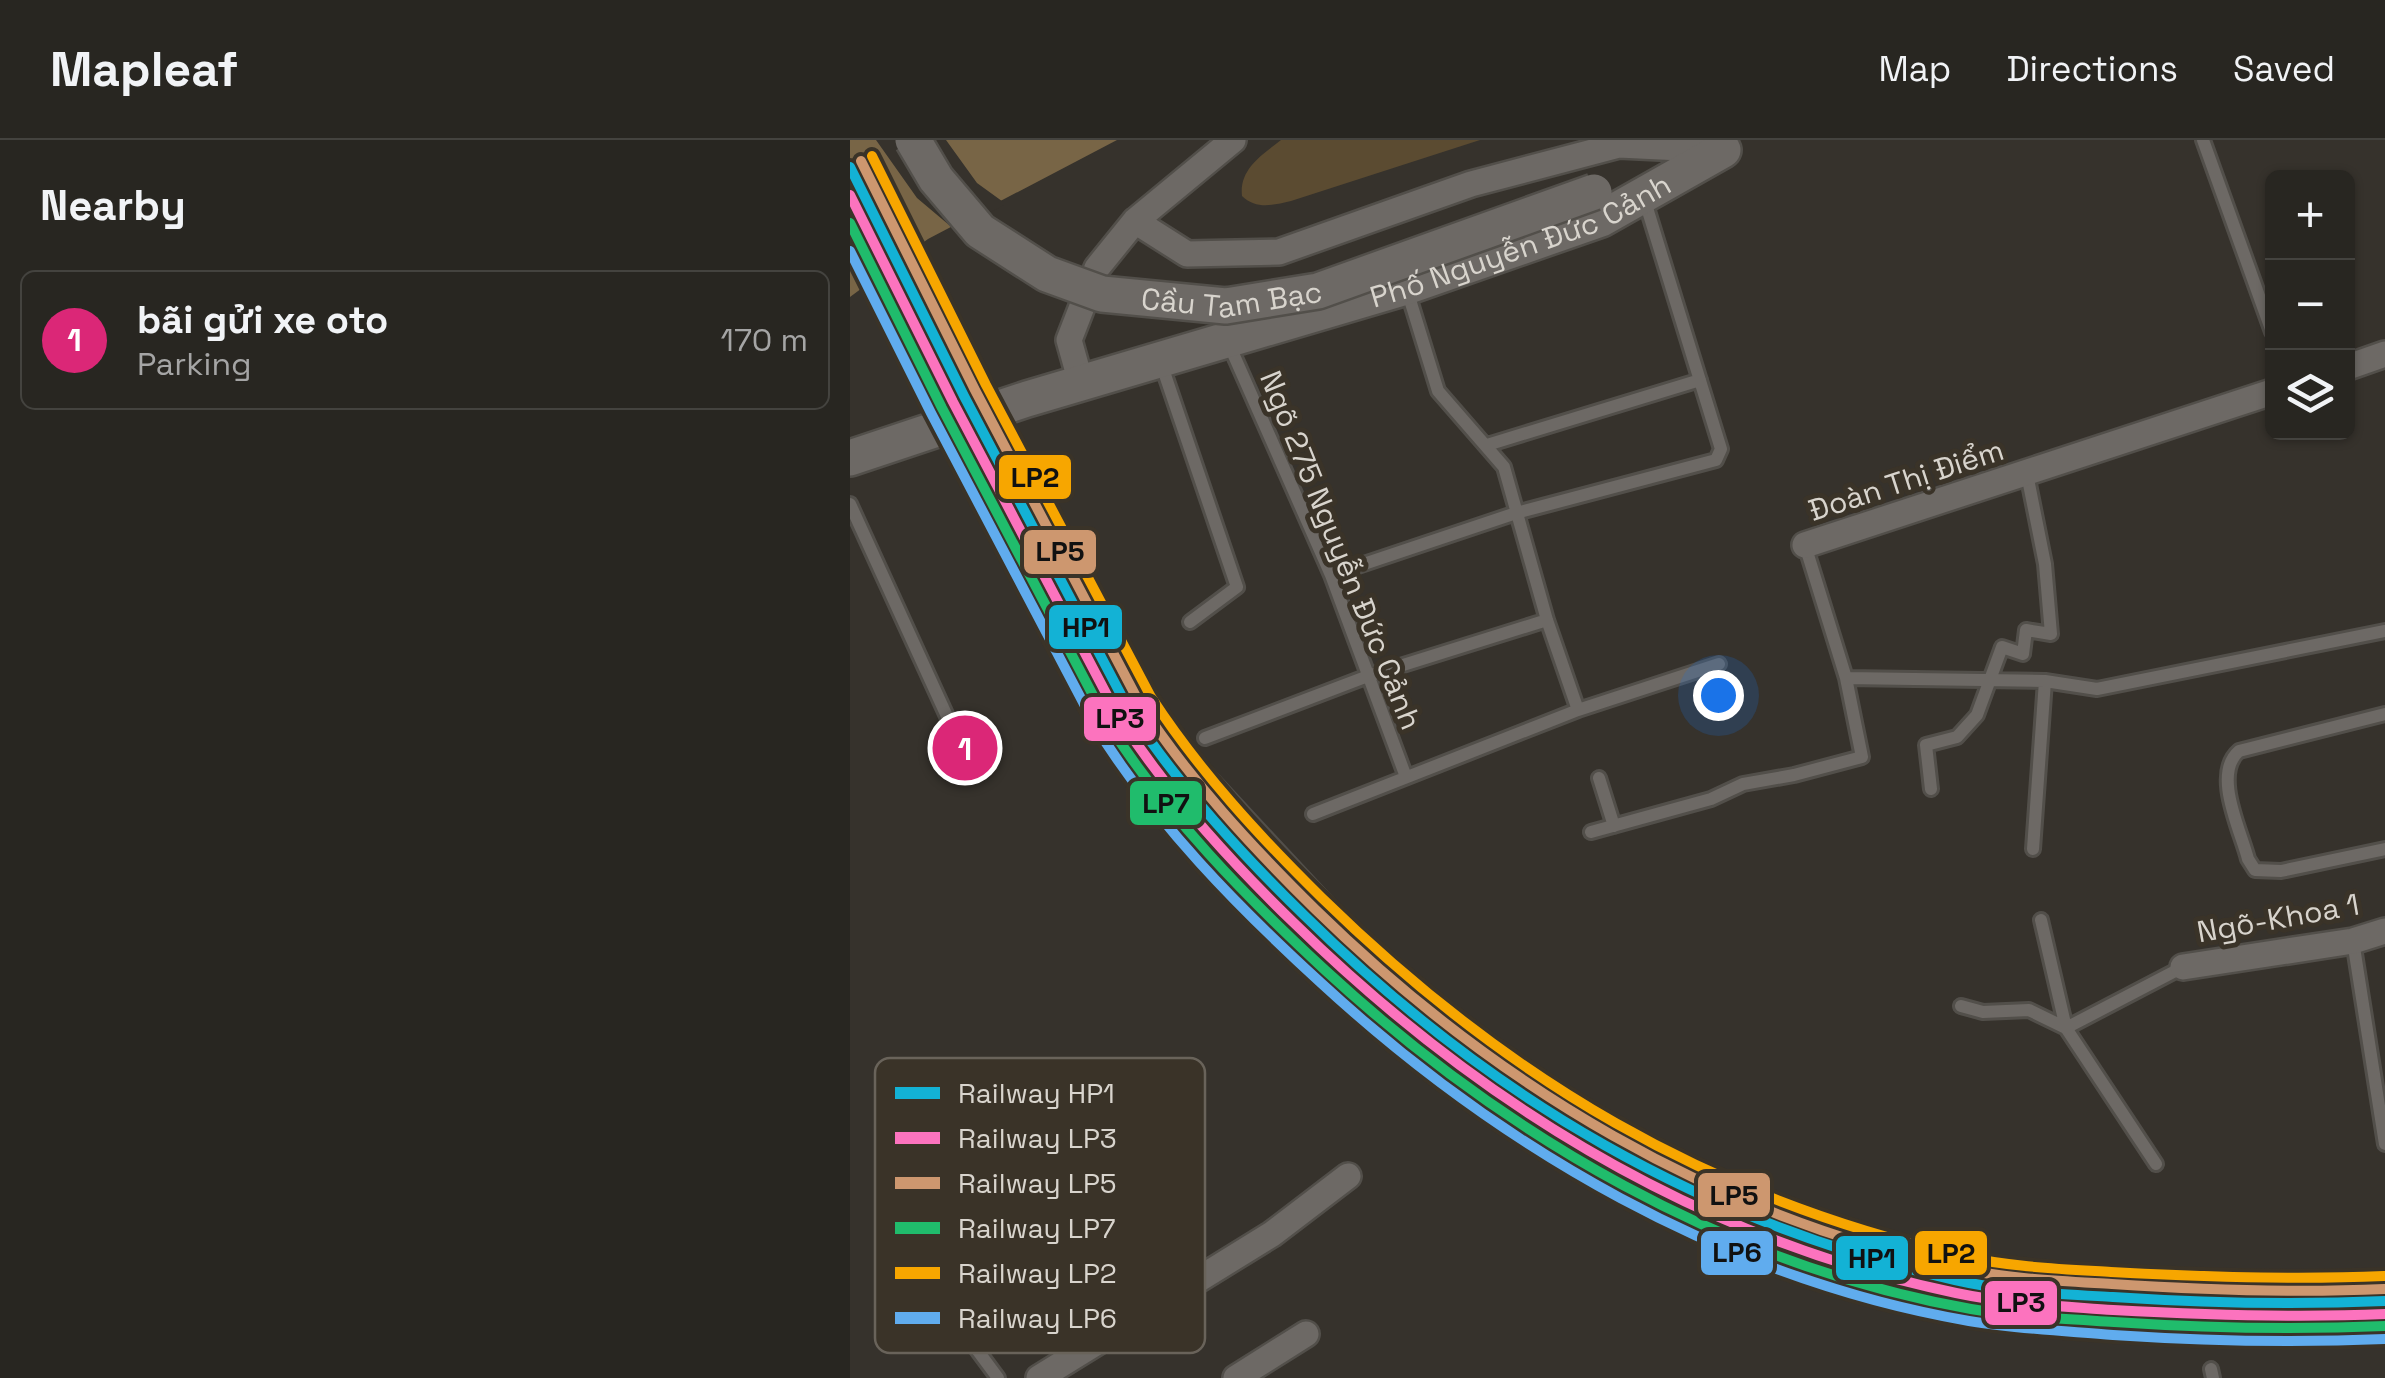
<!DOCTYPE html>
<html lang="en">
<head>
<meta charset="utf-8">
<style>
  :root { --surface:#282621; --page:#302e2a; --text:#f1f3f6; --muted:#a5a5a5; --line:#44433f; --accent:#db2777 }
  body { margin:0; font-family:"Space Grotesk",sans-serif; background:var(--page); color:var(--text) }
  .controls { position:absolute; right:30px; top:30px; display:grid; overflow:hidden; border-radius:15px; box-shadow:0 2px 8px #0004 }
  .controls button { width:90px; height:90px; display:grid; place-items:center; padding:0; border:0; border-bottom:2px solid var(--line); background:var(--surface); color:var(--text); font:50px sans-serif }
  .you { position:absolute; left:868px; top:555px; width:35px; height:35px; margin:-25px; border:8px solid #fff; border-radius:50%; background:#1a73e8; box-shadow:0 0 0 15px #1a73e833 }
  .badge { display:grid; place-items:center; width:65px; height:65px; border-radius:50%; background:var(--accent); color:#fff; font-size:32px; font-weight:700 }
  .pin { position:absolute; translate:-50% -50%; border:5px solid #fff; box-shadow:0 2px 10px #0006 }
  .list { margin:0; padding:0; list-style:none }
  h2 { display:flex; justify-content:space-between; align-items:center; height:130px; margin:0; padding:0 40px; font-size:42px }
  h2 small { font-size:32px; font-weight:400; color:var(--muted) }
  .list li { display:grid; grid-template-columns:65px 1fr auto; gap:30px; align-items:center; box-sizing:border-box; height:140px; margin:0 20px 20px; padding:0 20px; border:2px solid var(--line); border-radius:15px }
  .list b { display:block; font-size:38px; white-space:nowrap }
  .list p { margin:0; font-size:32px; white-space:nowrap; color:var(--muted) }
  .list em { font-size:32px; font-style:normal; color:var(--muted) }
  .icon { flex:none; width:55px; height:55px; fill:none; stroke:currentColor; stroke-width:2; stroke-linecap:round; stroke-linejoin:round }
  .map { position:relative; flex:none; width:1535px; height:1238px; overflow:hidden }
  header { display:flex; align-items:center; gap:60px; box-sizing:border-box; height:140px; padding:0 50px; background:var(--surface); border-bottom:2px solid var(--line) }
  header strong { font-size:48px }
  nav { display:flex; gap:55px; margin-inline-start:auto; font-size:35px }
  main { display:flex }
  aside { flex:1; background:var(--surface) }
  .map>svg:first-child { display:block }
  .green { fill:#5b4b31 }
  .water { fill:#786546 }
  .pier { fill:#36322c }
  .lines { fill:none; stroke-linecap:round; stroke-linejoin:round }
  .service-casing { stroke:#524f4a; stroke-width:18 }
  .minor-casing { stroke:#524f4a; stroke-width:30 }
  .secondary-casing { stroke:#524f4a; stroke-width:40 }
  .service { stroke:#6d6965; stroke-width:12 }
  .minor { stroke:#6d6965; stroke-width:25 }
  .secondary { stroke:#6d6965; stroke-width:35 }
  .secondary-bridge-casing { stroke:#524f4a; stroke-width:40; stroke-linecap:butt }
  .secondary-bridge { stroke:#6d6965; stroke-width:35 }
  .rail-1-casing { stroke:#3a3328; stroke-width:18 }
  .rail-2-casing { stroke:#3a3328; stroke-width:18 }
  .rail-3-casing { stroke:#3a3328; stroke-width:18 }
  .rail-4-casing { stroke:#3a3328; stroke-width:18 }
  .rail-5-casing { stroke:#3a3328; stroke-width:18 }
  .rail-6-casing { stroke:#3a3328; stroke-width:18 }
  .rail-1 { stroke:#13b2d5; stroke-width:10 }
  .rail-2 { stroke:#fc73be; stroke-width:10 }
  .rail-3 { stroke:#cd976f; stroke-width:10 }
  .rail-4 { stroke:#20bc6c; stroke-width:10 }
  .rail-5 { stroke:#f7a600; stroke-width:10 }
  .rail-6 { stroke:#60acee; stroke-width:10 }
  .labels { text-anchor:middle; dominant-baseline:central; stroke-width:10; stroke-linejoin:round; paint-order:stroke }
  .street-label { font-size:30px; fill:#d8d4cd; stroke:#3a3328 }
  .key { fill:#3a3328; stroke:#69635a; stroke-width:2.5 }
  .key-label { font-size:28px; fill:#d8d4cd }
  .line-badge { stroke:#3a3328; stroke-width:4 }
  .pale-badge-label { font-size:28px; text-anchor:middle; font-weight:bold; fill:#111 }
</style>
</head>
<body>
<header>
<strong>Mapleaf</strong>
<nav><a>Map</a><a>Directions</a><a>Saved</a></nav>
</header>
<main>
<aside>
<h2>Nearby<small></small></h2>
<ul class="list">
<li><span class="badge">1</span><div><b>bãi gửi xe oto</b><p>Parking</p></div><em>170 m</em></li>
</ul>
</aside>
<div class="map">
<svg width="1535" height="1238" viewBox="0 0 1535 1238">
  <rect width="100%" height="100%" fill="#36322c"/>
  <path class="green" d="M431,0H630L441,61C423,65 407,70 392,56C389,29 412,15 431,0Z"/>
  <path class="water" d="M0,0H267L78,99L0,157Z"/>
  <path class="pier" d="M26,0H96L127,43L156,64L105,90L67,58Z"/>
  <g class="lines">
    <defs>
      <path id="service" d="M1353,0L1422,192
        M378,202L481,435L556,637
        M311,223L387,447L340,482
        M145,272L262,494L312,579L353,630L501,789L651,925L796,1017L942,1080L1067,1122L1200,1143L1308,1154H1535
        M637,305L850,240
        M0,364L117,620
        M481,435L666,373L866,320L871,309L794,58
        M996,538L1195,541L1247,549L1535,491
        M728,570L869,524
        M1535,574L1389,611C1362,634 1391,691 1398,719L1405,730L1431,731L1535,709
        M355,598L518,536L697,480
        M749,638L764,686
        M1081,649L1076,605L1107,597L1127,575L1152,507L1173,514L1176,490L1201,494L1195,424L1177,334
        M463,674L728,570L697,480L654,327L588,251L557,150
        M741,692L861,659L893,644L944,635L1012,617L996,538L955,405
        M1183,709L1195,541
        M1191,780L1216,888L1306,1024
        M1503,801L1535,1004
        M1111,866L1133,872L1179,870L1216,888L1333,827
        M51,1107L148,1238
        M1361,1229L1363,1238"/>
      <path id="minor" d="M285,81L337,114L429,112L621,44L769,5L873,10
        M1498,227L1535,214
        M231,243L219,200L247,128L285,81L383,0
        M955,405L1422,252
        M1333,827L1503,801L1535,791
        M189,1238L422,1094L498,1036
        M386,1238L456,1194"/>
      <g id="secondary">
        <path id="s1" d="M0,318L177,259L556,147L751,79L873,10"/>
      </g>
    </defs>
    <use href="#service" class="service-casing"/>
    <use href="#minor" class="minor-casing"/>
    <use href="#secondary" class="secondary-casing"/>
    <use href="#service" class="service"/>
    <use href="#minor" class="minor"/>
    <use href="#secondary" class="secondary"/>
    <defs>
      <g id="secondary-bridge">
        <path id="s2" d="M63,0L86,39L130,91L197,134L252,154L376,166L468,151L744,52"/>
      </g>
    </defs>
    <use href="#secondary-bridge" class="secondary-bridge-casing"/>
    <use href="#secondary-bridge" class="secondary-bridge"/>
    <defs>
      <path id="rail-1" d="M0,27L114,256L279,570C329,646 390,713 455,776C640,958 851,1083 1105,1140C1157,1152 1211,1154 1263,1157C1354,1163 1444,1165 1535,1161"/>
      <path id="rail-2" d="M0,55L103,262L268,576C317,652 378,719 443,782C630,965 847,1099 1106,1153C1158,1164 1211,1166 1263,1170C1354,1175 1444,1178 1535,1174"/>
      <path id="rail-3" d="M11,21L125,250L290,564C340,640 401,706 466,770C646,946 864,1077 1112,1129C1161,1139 1212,1141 1262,1144C1353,1150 1443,1153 1534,1149"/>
      <path id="rail-4" d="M0,83L92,268L257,582C316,675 394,755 475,830C655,996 877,1126 1121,1169C1168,1177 1216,1179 1264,1182C1354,1188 1444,1190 1535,1186"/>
      <path id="rail-5" d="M22,16L136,245L301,557C350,632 409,696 472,758C656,938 858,1059 1111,1116C1160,1127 1211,1129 1261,1132C1352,1137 1443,1140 1534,1136"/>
      <path id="rail-6" d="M0,111L81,273L246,587C306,684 387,766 470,842C651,1009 875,1139 1119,1181C1167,1189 1215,1191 1263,1195C1354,1201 1444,1203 1535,1199"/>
    </defs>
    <use href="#rail-1" class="rail-1-casing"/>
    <use href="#rail-2" class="rail-2-casing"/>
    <use href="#rail-3" class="rail-3-casing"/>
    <use href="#rail-4" class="rail-4-casing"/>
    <use href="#rail-5" class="rail-5-casing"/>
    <use href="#rail-6" class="rail-6-casing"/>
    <use href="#rail-1" class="rail-1"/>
    <use href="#rail-2" class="rail-2"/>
    <use href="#rail-3" class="rail-3"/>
    <use href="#rail-4" class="rail-4"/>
    <use href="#rail-5" class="rail-5"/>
    <use href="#rail-6" class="rail-6"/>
  </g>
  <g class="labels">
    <g class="street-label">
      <text stroke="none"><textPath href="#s1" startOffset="705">Phố Nguyễn Đức Cảnh</textPath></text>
      <text stroke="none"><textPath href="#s2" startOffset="382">Cầu Tam Bạc</textPath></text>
      <text transform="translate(1056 340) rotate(-18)">Đoàn Thị Điểm</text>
      <text transform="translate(491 410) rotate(68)">Ngõ 275 Nguyễn Đức Cảnh</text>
      <text transform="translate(1428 778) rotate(-10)">Ngõ-Khoa 1</text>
    </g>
  </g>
  <rect x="25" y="918" width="330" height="295" rx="15" class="key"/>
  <rect x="45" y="947" width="45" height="12" fill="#13b2d5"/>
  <rect x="45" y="992" width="45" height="12" fill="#fc73be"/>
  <rect x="45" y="1037" width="45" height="12" fill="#cd976f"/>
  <rect x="45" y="1082" width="45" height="12" fill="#20bc6c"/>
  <rect x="45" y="1127" width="45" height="12" fill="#f7a600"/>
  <rect x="45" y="1172" width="45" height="12" fill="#60acee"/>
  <g class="key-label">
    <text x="108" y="963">Railway HP1</text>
    <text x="108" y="1008">Railway LP3</text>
    <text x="108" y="1053">Railway LP5</text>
    <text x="108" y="1098">Railway LP7</text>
    <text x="108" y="1143">Railway LP2</text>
    <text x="108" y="1188">Railway LP6</text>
  </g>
  <g class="line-badge">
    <rect x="147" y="313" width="76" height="48" rx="10" fill="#f7a600"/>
    <rect x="172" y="388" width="76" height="48" rx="10" fill="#cd976f"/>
    <rect x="197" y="463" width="77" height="48" rx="10" fill="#13b2d5"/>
    <rect x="232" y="555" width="76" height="48" rx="10" fill="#fc73be"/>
    <rect x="278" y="639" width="76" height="48" rx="10" fill="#20bc6c"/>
    <rect x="846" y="1031" width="76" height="48" rx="10" fill="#cd976f"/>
    <rect x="849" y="1089" width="76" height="48" rx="10" fill="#60acee"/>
    <rect x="1063" y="1089" width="76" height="48" rx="10" fill="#f7a600"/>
    <rect x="984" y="1094" width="76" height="48" rx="10" fill="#13b2d5"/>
    <rect x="1133" y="1139" width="76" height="48" rx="10" fill="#fc73be"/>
  </g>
  <g class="pale-badge-label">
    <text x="185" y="347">LP2</text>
    <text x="210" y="421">LP5</text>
    <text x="236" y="497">HP1</text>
    <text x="270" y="588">LP3</text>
    <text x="316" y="673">LP7</text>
    <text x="884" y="1065">LP5</text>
    <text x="887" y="1122">LP6</text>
    <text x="1101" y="1123">LP2</text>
    <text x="1022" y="1128">HP1</text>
    <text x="1171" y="1172">LP3</text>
  </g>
</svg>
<div class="controls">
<button>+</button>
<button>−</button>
<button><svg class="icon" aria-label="layers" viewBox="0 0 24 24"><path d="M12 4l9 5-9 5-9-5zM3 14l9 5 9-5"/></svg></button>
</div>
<div class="you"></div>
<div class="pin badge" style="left:115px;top:608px">1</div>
</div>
</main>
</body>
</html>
